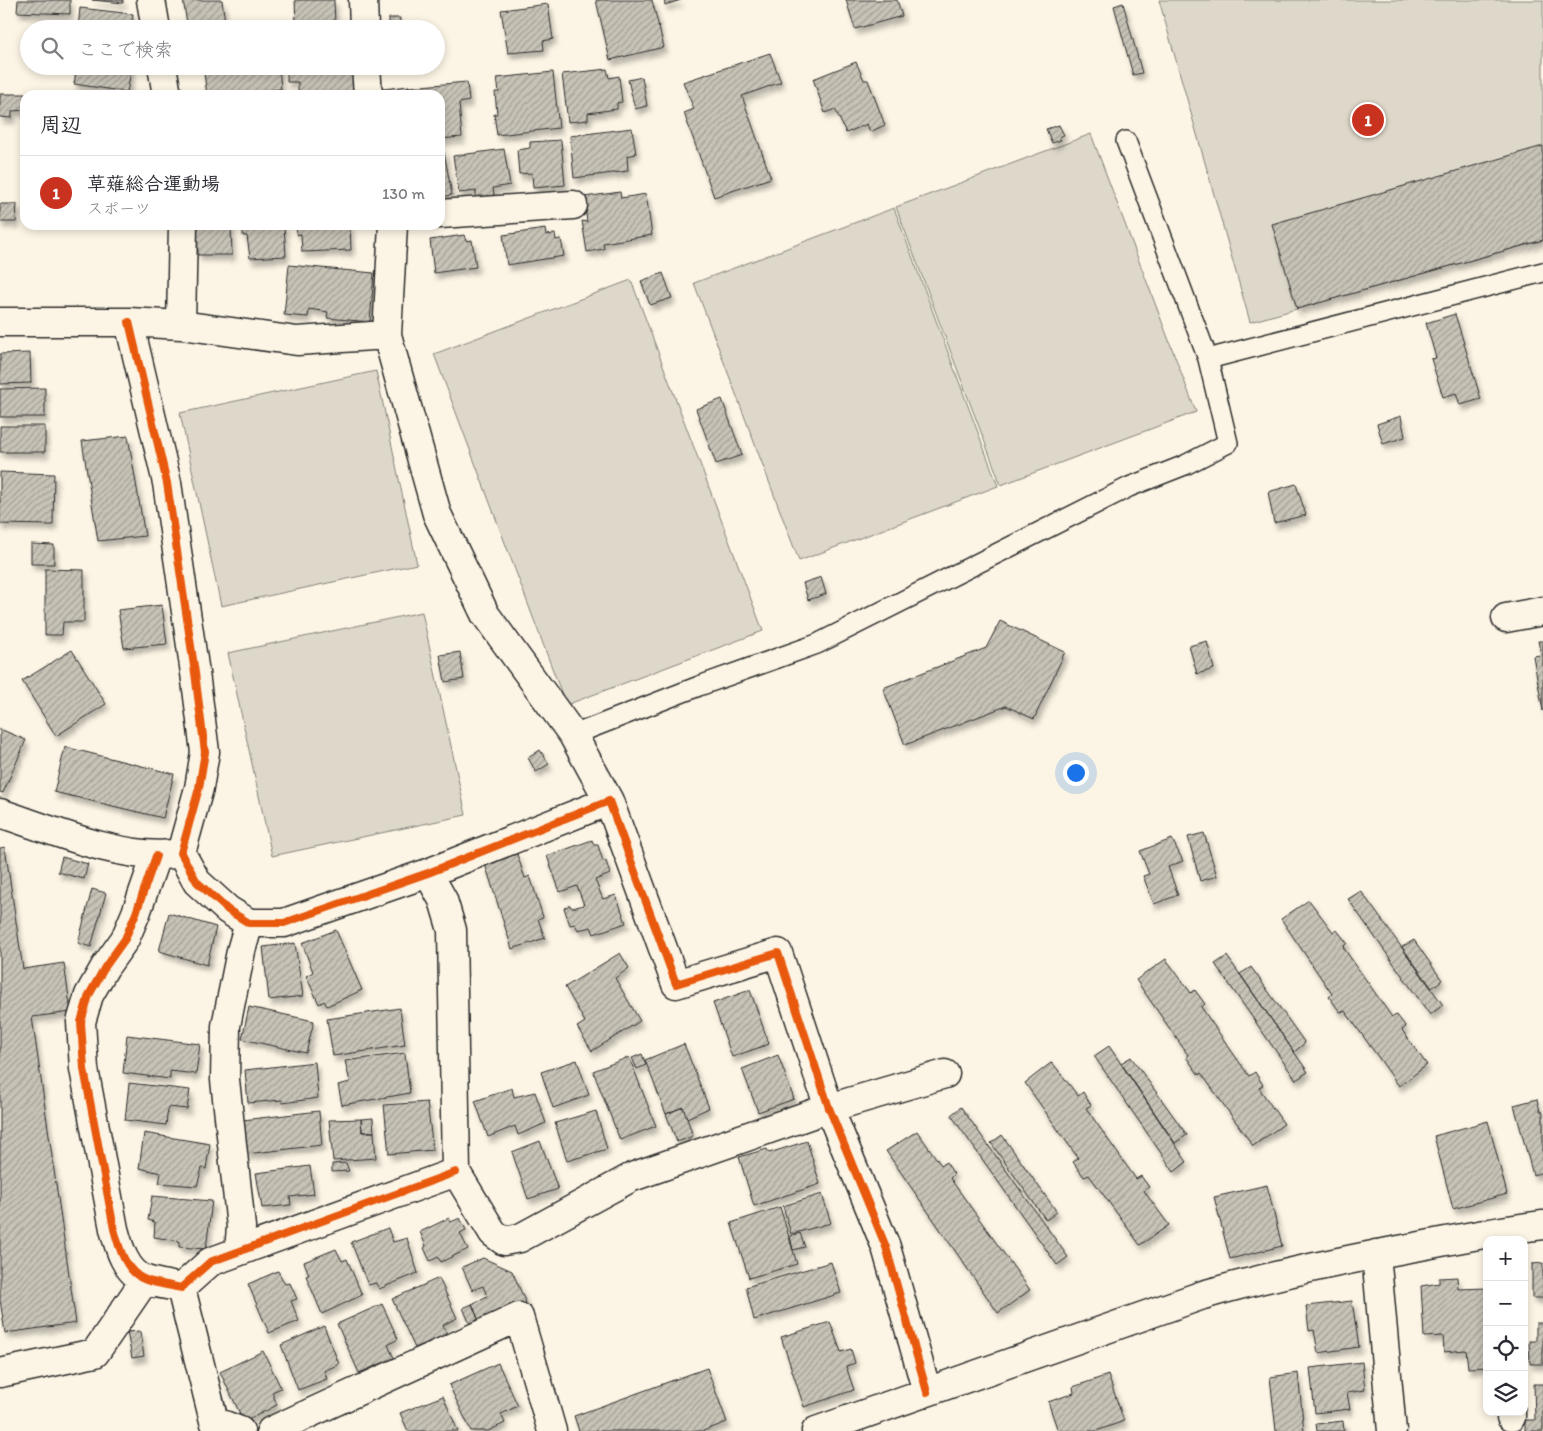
<!DOCTYPE html>
<html lang="ja">
<head>
<meta charset="utf-8">
<style>
  :root { --surface:#fff; --page:#f2f2f3; --text:#2b2b33; --muted:#7c7c81; --line:#e1e1e2; --accent:#c8321e }
  body { margin:0; font-family:Itim,"Klee One",sans-serif; background:var(--page); color:var(--text) }
  .controls { position:absolute; right:15px; bottom:15px; display:grid; overflow:hidden; border-radius:10px; box-shadow:0 2px 8px #0003 }
  .controls button { width:45px; height:45px; display:grid; place-items:center; padding:0; border:0; border-bottom:1px solid var(--line); background:var(--surface); color:var(--text); font:25px sans-serif }
  .you { position:absolute; left:1075px; top:772px; width:18px; height:18px; margin:-12px; border:4px solid #fff; border-radius:50%; background:#1a73e8; box-shadow:0 0 0 8px #1a73e833 }
  .badge { display:grid; place-items:center; width:32px; height:32px; border-radius:50%; background:var(--accent); color:#fff; font-size:16px; font-weight:700 }
  .pin { position:absolute; translate:-50% -50%; border:2px solid #fff; box-shadow:0 1px 5px #0006 }
  .list { margin:0; padding:0; list-style:none }
  h2 { display:flex; justify-content:space-between; align-items:center; height:65px; margin:0; padding:0 20px; font-size:21px }
  h2 small { font-size:16px; font-weight:400; color:var(--muted) }
  .list li { display:grid; grid-template-columns:32px 1fr auto; gap:15px; align-items:center; box-sizing:border-box; height:75px; padding:0 20px; border-top:1px solid var(--line) }
  .list b { display:block; font-size:19px; white-space:nowrap }
  .list p { margin:0; font-size:16px; white-space:nowrap; color:var(--muted) }
  .list em { font-size:16px; font-style:normal; color:var(--muted) }
  .icon { flex:none; width:28px; height:28px; fill:none; stroke:currentColor; stroke-width:2; stroke-linecap:round; stroke-linejoin:round }
  .map { position:relative; flex:none; width:1543px; height:1431px; overflow:hidden }
  .search { position:absolute; background:var(--surface); box-shadow:0 2px 8px #0003; left:20px; top:20px; width:425px; height:55px; display:flex; align-items:center; gap:12px; box-sizing:border-box; padding:0 18px; border-radius:28px; color:var(--muted); font-size:19px }
  .panel { position:absolute; background:var(--surface); box-shadow:0 2px 8px #0003; left:20px; top:90px; width:425px; height:140px; border-radius:15px }
  .map>svg:first-child { display:block }
  .park { fill:#ded8ca; stroke:#84827a }
  .building { fill:url(#building-hatch); stroke:#2b2b2b; filter:url(#shadow) }
  .lines { fill:none; stroke-linecap:round; stroke-linejoin:round }
  .service-casing { stroke:#2b2b2b; stroke-width:22 }
  .minor-casing { stroke:#2b2b2b; stroke-width:31 }
  .service { stroke:#fcf5e5; stroke-width:19 }
  .minor { stroke:#fcf5e5; stroke-width:28 }
  .cycleway-casing { stroke:#fcf5e5; stroke-width:11 }
  .cycleway { stroke:#e8590c; stroke-width:8 }
</style>
</head>
<body>
<div class="map">
<svg width="1543" height="1431" viewBox="0 0 1543 1431">
  <defs>
    <pattern id="building-hatch" width="6" height="6" patternUnits="userSpaceOnUse" patternTransform="scale(1.25)"><rect width="6" height="6" fill="#c8c3b7"/><path d="M-1 1l2-2M0 6l6-6M5 7l2-2" fill="none" stroke="#a39f95"/></pattern>
    <filter id="shadow"><feDropShadow dx="3" dy="5.5" stdDeviation="2.5" flood-color="#0004"/></filter>
  </defs>
  <rect width="100%" height="100%" fill="#fcf5e5"/>
  <filter id="ink" filterUnits="userSpaceOnUse"><feTurbulence type="fractalNoise" baseFrequency=".02" numOctaves="2"/><feDisplacementMap in="SourceGraphic" scale="10" xChannelSelector="R" yChannelSelector="G"/><feConvolveMatrix kernelMatrix="1 2 1 2 8 2 1 2 1" color-interpolation-filters="sRGB"/></filter>
  <g filter="url(#ink)">
    <path class="park" d="M1159,0H1543V240L1250,322Z
      M1091,134L1196,412L1001,485L896,207Z
      M894,208L998,486L799,561L694,283Z
      M631,280L763,631L566,705L434,354Z
      M376,371L417,564L221,606L180,413Z
      M422,612L466,815L272,856L228,653Z"/>
    <path class="building" d="M18,0H70V14L17,12Z
      M92,0H123V3Z
      M183,0H222L226,29H188Z
      M295,0H334L335,24L296,25Z
      M596,0H652L664,47L610,60Z
      M664,0H681L665,5Z
      M846,0H897L902,16L855,29Z
      M1123,3L1142,73L1133,75L1114,6Z
      M548,4L553,39L543,41L544,50L508,53L501,10Z
      M80,8L133,14L132,29H78Z
      M389,18H400V29H389Z
      M770,53L781,82L742,96L771,178L714,197L684,113L694,109L683,82Z
      M856,62L864,80H868L885,125L870,132L867,124L846,133L835,109L825,113L813,79Z
      M77,66H132L127,92L74,84Z
      M203,66H279L281,89L232,95H207Z
      M287,66H312V70L352,68L354,95H298V82H287Z
      M607,69L609,78L619,76L622,102L617,103V109L588,113V120L568,122L562,74Z
      M553,72L559,128L497,135L494,114H497L495,92H499L497,78Z
      M642,77L647,106L635,109L628,80Z
      M467,82L469,101L459,103L462,137L440,139V95H409V87Z
      M409,86V95H383V89Z
      M0,94H26L25,110L12,111V118L0,117Z
      M1059,125L1064,135L1059,137L1061,140L1052,143L1046,129Z
      M632,128L636,154L627,156L628,171L574,178L570,136Z
      M561,140L565,185L533,188L532,173L519,174L517,150L530,148V142Z
      M1543,146V240L1297,309L1272,224Z
      M504,149L510,185L493,188L494,195L476,198V191L459,193L453,156Z
      M440,152H444L452,195L440,197Z
      M620,192L621,198L646,194L652,235L603,243L604,249L587,252L582,221L587,222L584,197Z
      M0,204H17L16,222H0Z
      M197,225H231L232,255H198Z
      M243,225H284L286,256L250,258L247,236H243Z
      M296,225H350L351,250L302,252L301,234L297,235Z
      M545,229L546,235L555,234L556,240L561,239L564,256L507,265L503,235Z
      M464,235L466,241L472,240L476,267L434,273L430,240Z
      M289,265L374,273L370,322L327,318L328,312L309,309L308,317L284,315Z
      M663,273L672,298L650,305L641,281Z
      M1455,314L1481,399L1460,405L1456,393L1443,397L1431,359L1436,358L1426,323Z
      M30,353L31,383L0,384V354Z
      M45,388V417H0V389Z
      M722,399L742,455L716,464L696,409Z
      M1401,416L1405,437L1383,444L1377,424Z
      M0,426H45V452H0Z
      M128,436L145,536L98,541L82,441Z
      M0,472L54,474L53,525L0,524Z
      M1296,484L1306,515L1274,523L1268,492Z
      M31,544L54,545V564H31Z
      M45,569L84,570V622H63L62,635H45Z
      M821,577L826,594L808,600L803,583Z
      M162,605L167,644L124,648L118,610Z
      M1000,621L1065,652L1034,719L1006,706L905,745L883,688L986,648Z
      M1207,641L1214,669L1197,674L1189,646Z
      M1538,641H1543V711L1533,656L1541,655Z
      M72,650L106,704L56,736L22,681Z
      M460,652L464,679L445,682L440,655Z
      M0,729L26,740L3,793L0,792Z
      M65,747L174,774L163,818L54,792Z
      M540,750L549,764L536,772L528,758Z
      M1204,833L1217,876L1200,881L1188,837Z
      M1172,839L1183,861L1168,867L1178,895L1154,904L1143,876L1149,874L1140,851Z
      M592,840L594,845H598L603,861H606L610,874L595,880L603,899L616,895L626,923L594,934L591,927L578,930L575,924L570,925L564,908L570,905L572,908L584,905L577,886L560,892L547,856Z
      M5,847L23,969L64,963L71,1012L32,1017L76,1323L5,1333L0,1300V848Z
      M517,854L525,878L530,876L543,917L538,919L545,938L512,949L485,864Z
      M62,857L88,864L84,879L58,872Z
      M92,889L106,893L91,947L78,943Z
      M1361,891L1443,1005L1430,1015L1348,899Z
      M1309,900L1333,932L1337,930L1347,943L1343,947L1392,1017L1397,1015L1406,1027L1402,1030L1427,1065L1399,1086L1345,1011L1340,1012L1329,997L1332,994L1281,919Z
      M169,913L216,927L207,965L159,951Z
      M336,930L362,990L327,1006L324,1001L319,1004L306,976L313,972L302,943Z
      M1414,940L1442,980L1432,988L1402,947Z
      M295,943L303,996L269,1000L263,947Z
      M620,953L629,968L615,978L640,1021L592,1051L577,1027L585,1022L565,987Z
      M1227,956L1308,1072L1296,1080L1215,964Z
      M1166,959L1191,993L1195,990L1205,1004L1201,1007L1249,1076L1255,1072L1263,1085L1259,1088L1284,1124L1253,1146L1201,1073L1199,1075L1186,1057L1188,1055L1136,980Z
      M1251,967L1305,1043L1294,1052L1240,974Z
      M750,990L769,1044L732,1057L713,1003Z
      M249,1007L314,1021L306,1053L242,1039Z
      M400,1008L405,1045L333,1056L327,1019Z
      M127,1035L200,1044L196,1074L170,1071V1079L123,1073Z
      M684,1044L709,1108L687,1118L683,1107L666,1114L645,1060Z
      M1109,1046L1187,1162L1174,1172L1094,1056Z
      M405,1053L410,1093L342,1105L338,1085L350,1082L345,1061Z
      M642,1054L646,1065L637,1069L632,1058Z
      M778,1055L794,1099L758,1112L742,1069Z
      M629,1057L656,1126L620,1140L593,1071Z
      M1131,1057L1187,1135L1175,1143L1121,1063Z
      M577,1060L589,1095L553,1108L541,1072Z
      M315,1062L318,1098L283,1103L282,1100L248,1103L245,1070Z
      M1052,1062L1078,1096L1083,1092L1091,1105L1086,1108L1136,1179L1141,1176L1149,1187L1144,1191L1169,1225L1140,1245L1089,1175L1084,1177L1073,1162L1078,1158L1025,1083Z
      M129,1083L190,1090L187,1109L168,1107L166,1125L125,1120Z
      M512,1088L514,1097L535,1092L546,1123L518,1135L515,1126L488,1137L475,1101Z
      M1537,1099L1540,1111H1542L1543,1113V1172L1533,1175L1514,1105Z
      M427,1102L433,1150L389,1154L384,1105Z
      M683,1107L693,1136L677,1142L666,1114Z
      M961,1107L1068,1257L1057,1265L951,1115Z
      M319,1111L322,1145L246,1154L243,1120Z
      M596,1111L607,1149L567,1161L555,1123Z
      M373,1118L374,1132H362L361,1119Z
      M361,1119L362,1132H374L376,1158L333,1161L329,1120Z
      M1488,1121L1507,1194L1453,1209L1434,1136Z
      M917,1131L941,1165L946,1162L954,1174L950,1178L1030,1290L998,1313L886,1151Z
      M144,1133L210,1144L206,1169L202,1168L197,1186L159,1183L161,1173L139,1168Z
      M1002,1135L1057,1212L1046,1220L991,1143Z
      M540,1141L558,1189L528,1199L512,1152Z
      M807,1141L820,1184L754,1206L739,1157L767,1149L769,1153Z
      M346,1163L349,1171L332,1172V1164Z
      M310,1166L314,1194L290,1197L291,1205L262,1208L256,1173Z
      M1267,1185L1282,1246L1230,1259L1214,1197Z
      M822,1194L831,1223L791,1234L783,1206Z
      M152,1196L212,1201L206,1249L179,1247V1241L154,1237L155,1222L148,1220Z
      M780,1207L797,1264L749,1278L731,1223Z
      M449,1218L451,1222L460,1218L466,1230L460,1233L468,1249L441,1262L438,1257L430,1261L424,1248L426,1246L420,1232Z
      M388,1228L393,1242L407,1238L418,1273L379,1289L376,1283L368,1285L351,1242Z
      M800,1233L805,1247L793,1250L790,1236Z
      M336,1249L342,1261L347,1259L362,1295L322,1314L306,1276L309,1275L304,1262Z
      M483,1258L512,1271L526,1303L481,1326L472,1304L487,1296L483,1286L472,1290L462,1267Z
      M831,1262L841,1293L754,1320L746,1287Z
      M1543,1263V1298H1532V1264Z
      M278,1271L285,1284L290,1283L297,1299L291,1301L299,1321L269,1333L248,1284Z
      M1457,1277L1458,1289L1487,1288V1367L1468,1368L1466,1350L1444,1352L1443,1336L1424,1337L1421,1286L1439,1283V1278Z
      M439,1278L457,1318L443,1325L447,1334L415,1348L392,1299Z
      M1352,1301L1359,1347L1318,1353L1314,1330L1309,1331L1306,1306Z
      M382,1304L398,1339L388,1345L394,1358L359,1373L337,1324Z
      M472,1304L481,1326L472,1329L463,1308Z
      M830,1322L841,1352L851,1349L855,1363L846,1366L854,1390L804,1407L781,1337Z
      M1536,1323H1543V1364H1530L1529,1341H1536Z
      M324,1326L339,1364L324,1371L327,1379L298,1390L281,1345Z
      M140,1331L144,1356L132,1358L127,1332Z
      M263,1351L281,1388L272,1392L277,1405L244,1422L220,1372Z
      M1362,1362L1365,1390L1347,1393L1350,1409L1315,1413L1310,1368Z
      M498,1363L518,1406L501,1414L505,1423L488,1431H471L449,1385Z
      M707,1368L727,1422L703,1431H579L574,1416Z
      M1298,1373L1304,1431H1276L1270,1377Z
      M1108,1375L1124,1421L1096,1431H1058L1048,1402L1074,1393L1073,1387Z
      M1534,1384H1543V1431H1525V1420H1535Z
      M443,1396L458,1431H408L400,1413Z
      M1343,1421L1344,1431H1317L1316,1424Z"/>
    <g class="lines">
      <defs>
        <path id="service" d="M1208,359L1543,272
          M573,735L699,686L817,644L1129,487L1185,465L1228,443L1208,359L1126,141"/>
        <path id="minor" d="M151,0L156,29
          M363,0L364,29
          M162,66L167,95
          M366,66L368,95
          M440,214L573,205
          M0,322H129L181,325L297,341L387,335L393,225
          M129,322L167,483L195,673L205,752L199,788L181,853L197,882L228,910L249,923H284L428,873L609,801L676,984L778,953L829,1108L886,1247L927,1392
          M181,325L183,225
          M387,335L437,514L485,614L573,735L609,801
          M1506,618L1543,611
          M0,813C49,829 122,860 172,854
          M156,856L136,913L125,939L105,967L89,995L81,1022L84,1069L114,1229C119,1248 126,1273 146,1280C157,1284 170,1285 181,1288L210,1262L456,1172
          M428,873L443,900L452,930L456,1172L493,1233L504,1241L520,1238L632,1177L829,1108L945,1074
          M239,1251L241,1227L225,1080L226,1026L241,951L249,923
          M1376,1254L1392,1431
          M181,1288L214,1421L240,1431
          M0,1373L95,1353L145,1280
          M1511,1412V1417
          M271,1431L519,1317L552,1431
          M816,1431L1203,1295C1272,1275 1344,1260 1415,1247C1458,1239 1500,1230 1543,1225"/>
      </defs>
      <use href="#service" class="service-casing"/>
      <use href="#minor" class="minor-casing"/>
      <use href="#service" class="service"/>
      <use href="#minor" class="minor"/>
      <defs>
        <path id="cycleway" d="M129,322L167,483L195,673L205,752L199,788L181,853L197,882L228,910L249,923H284L428,873L609,801L676,984L778,953L829,1108L886,1247L927,1392
          M156,856L136,913L125,939L105,967L89,995L81,1022L84,1069L114,1229C119,1248 126,1273 146,1280C157,1284 170,1285 181,1288L210,1262L456,1172"/>
      </defs>
      <use href="#cycleway" class="cycleway-casing"/>
      <use href="#cycleway" class="cycleway"/>
    </g>
  </g>
</svg>
<div class="controls">
<button>+</button>
<button>−</button>
<button><svg class="icon" aria-label="locate" viewBox="0 0 24 24"><circle cx="12" cy="12" r="6"/><path d="M12 2v4M12 18v4M2 12h4M18 12h4"/></svg></button>
<button><svg class="icon" aria-label="layers" viewBox="0 0 24 24"><path d="M12 4l9 5-9 5-9-5zM3 14l9 5 9-5"/></svg></button>
</div>
<div class="you"></div>
<div class="pin badge" style="left:1368px;top:120px">1</div>
<div class="search"><svg class="icon" aria-label="search" viewBox="0 0 24 24"><circle cx="10" cy="10" r="6"/><path d="M15 15l6 6"/></svg>ここで検索</div>
<section class="panel">
<h2>周辺<small></small></h2>
<ul class="list">
<li><span class="badge">1</span><div><b>草薙総合運動場</b><p>スポーツ</p></div><em>130 m</em></li>
</ul>
</section>
</div>
</body>
</html>
